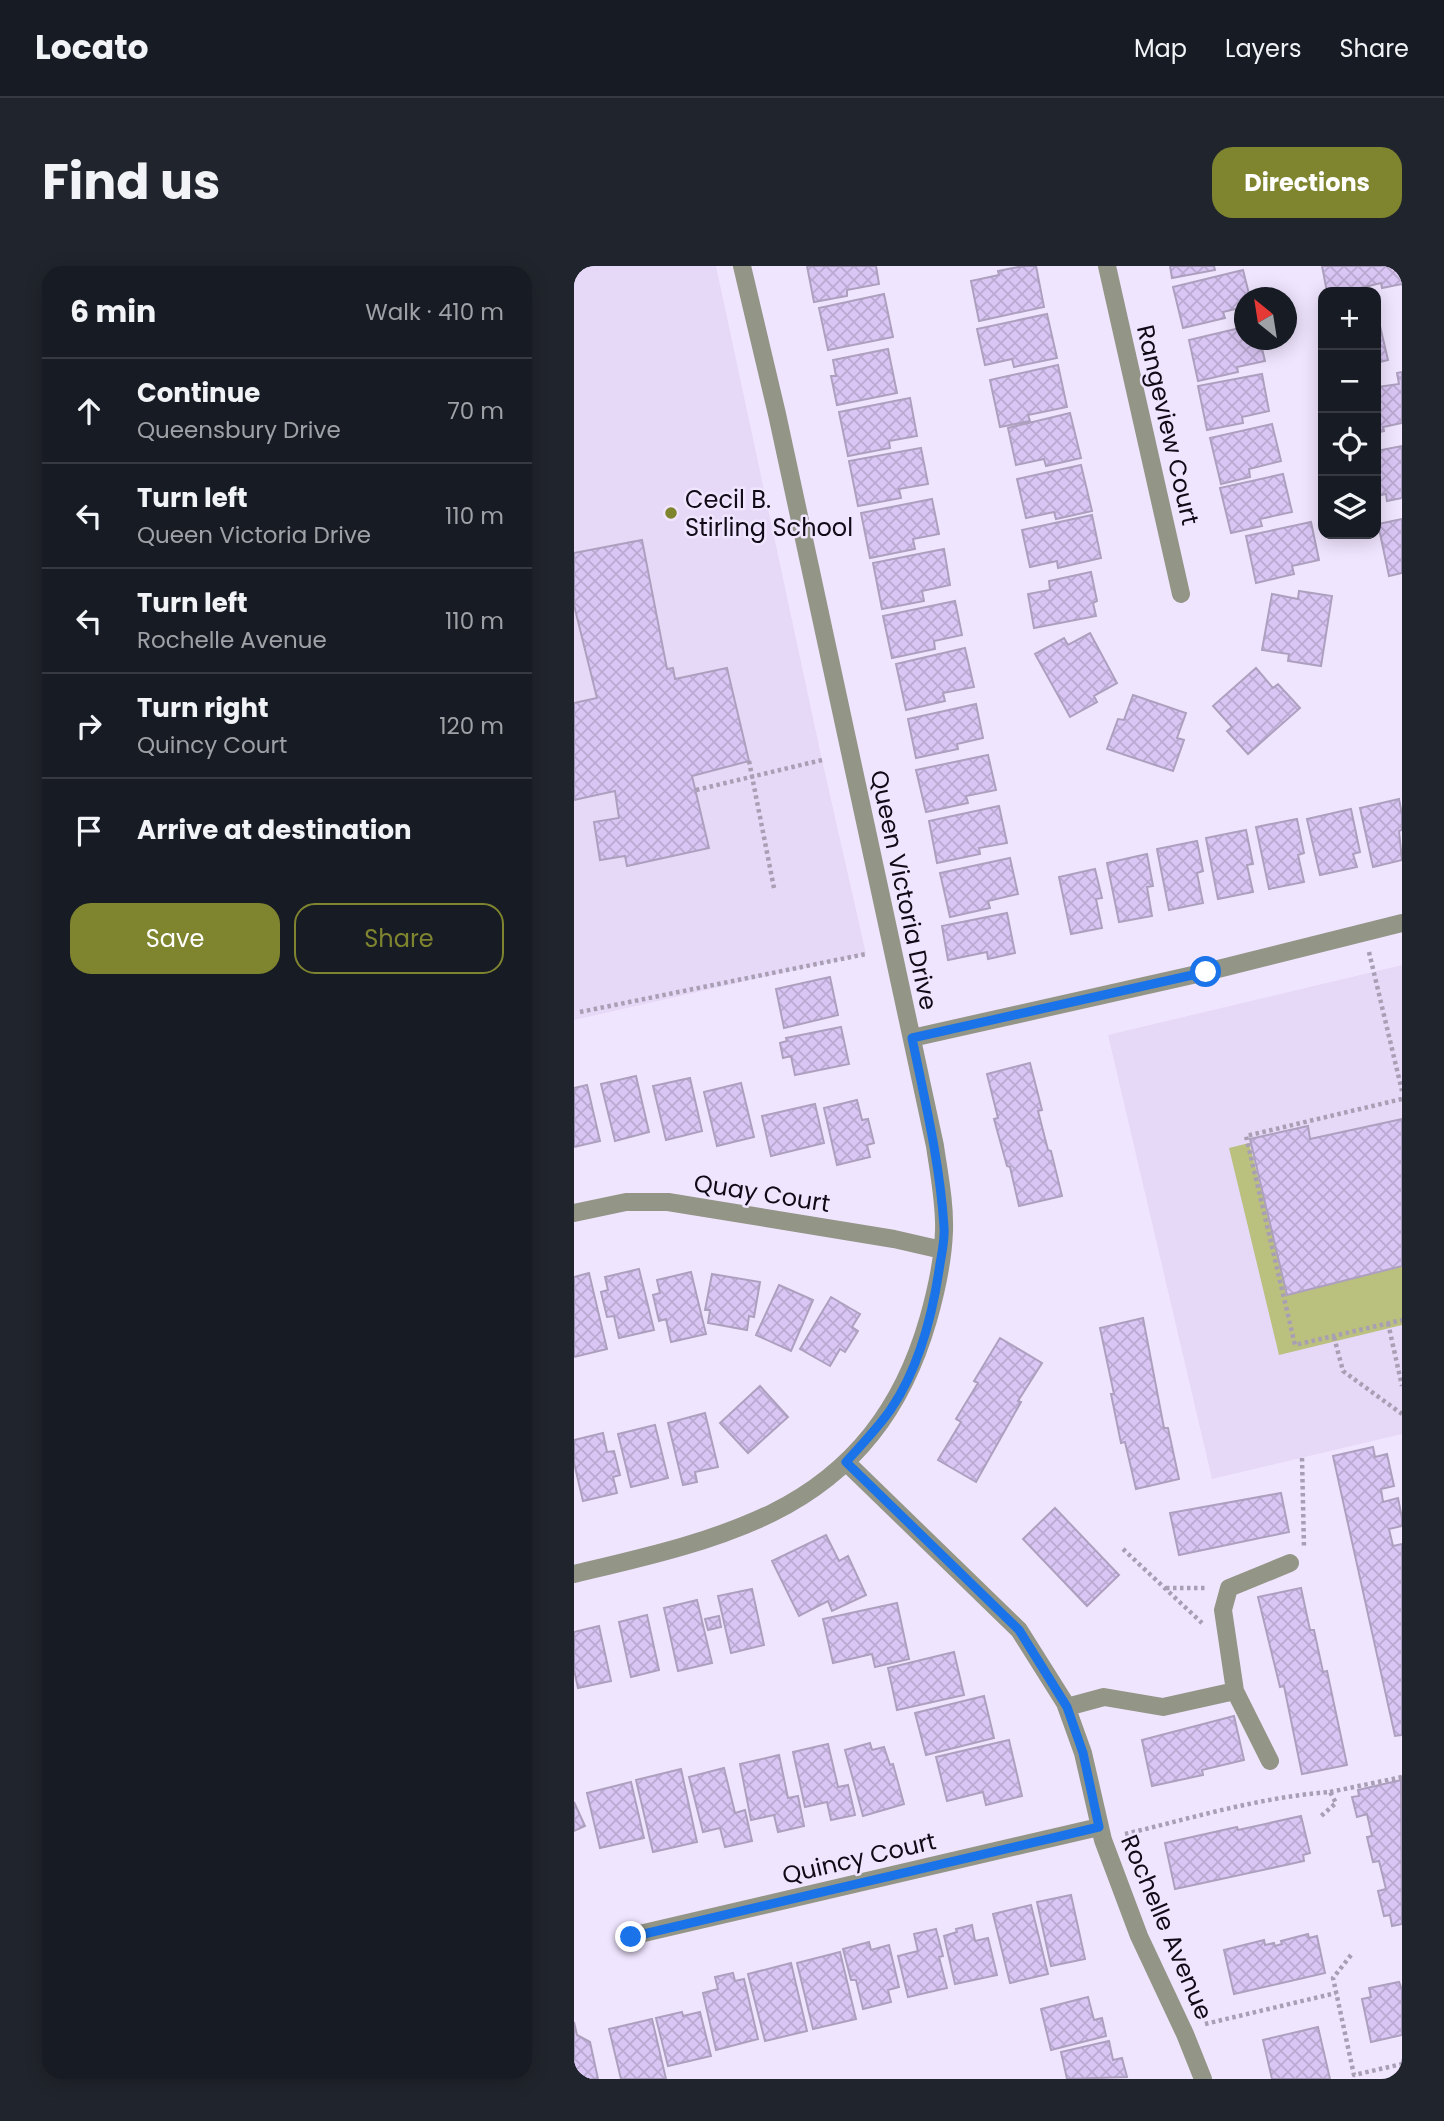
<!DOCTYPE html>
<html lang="en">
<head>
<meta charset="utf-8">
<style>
  :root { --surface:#171b24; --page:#20242c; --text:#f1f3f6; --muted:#9ea1a6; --line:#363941; --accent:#7f842f }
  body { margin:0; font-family:Poppins,sans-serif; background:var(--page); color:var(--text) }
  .controls { position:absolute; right:21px; top:21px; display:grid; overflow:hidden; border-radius:14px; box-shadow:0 4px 18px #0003 }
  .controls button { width:63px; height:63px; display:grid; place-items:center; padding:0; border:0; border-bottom:2px solid var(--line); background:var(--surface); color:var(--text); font:35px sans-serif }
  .compass { position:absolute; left:660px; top:21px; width:63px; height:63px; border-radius:50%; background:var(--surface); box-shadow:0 4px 18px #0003; rotate:330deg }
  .stop { position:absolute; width:21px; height:21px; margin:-16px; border:5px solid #1a73e8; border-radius:50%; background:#fff }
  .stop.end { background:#1a73e8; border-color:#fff; box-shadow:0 2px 7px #0008 }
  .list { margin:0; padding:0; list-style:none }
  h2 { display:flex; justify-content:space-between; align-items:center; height:91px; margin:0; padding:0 28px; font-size:30px }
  h2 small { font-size:23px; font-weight:400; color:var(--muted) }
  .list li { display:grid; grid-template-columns:46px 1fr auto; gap:21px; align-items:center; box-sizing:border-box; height:105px; padding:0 28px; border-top:2px solid var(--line) }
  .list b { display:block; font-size:26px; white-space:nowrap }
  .list p { margin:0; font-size:23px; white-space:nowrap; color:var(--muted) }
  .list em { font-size:23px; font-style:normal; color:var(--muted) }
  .actions { display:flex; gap:14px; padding:21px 28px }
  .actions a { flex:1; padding:16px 0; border:2px solid var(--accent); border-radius:21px; text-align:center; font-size:24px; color:var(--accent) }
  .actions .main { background:var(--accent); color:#fff }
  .icon { flex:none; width:38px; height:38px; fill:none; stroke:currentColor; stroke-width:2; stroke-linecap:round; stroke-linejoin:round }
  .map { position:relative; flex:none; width:828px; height:1813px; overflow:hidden; border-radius:21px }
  header { display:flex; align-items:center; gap:42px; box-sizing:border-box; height:98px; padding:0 35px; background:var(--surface); border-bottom:2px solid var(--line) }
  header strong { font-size:33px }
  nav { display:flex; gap:38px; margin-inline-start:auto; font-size:24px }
  .intro { display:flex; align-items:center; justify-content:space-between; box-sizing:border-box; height:168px; padding:0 42px }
  h1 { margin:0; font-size:49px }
  .button { padding:18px 32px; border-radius:21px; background:var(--accent); color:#fff; font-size:24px; font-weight:700 }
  main { display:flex; gap:42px; padding:0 42px }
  aside { flex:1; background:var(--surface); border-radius:21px; box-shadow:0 4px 18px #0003 }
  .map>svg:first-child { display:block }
  .built { fill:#e6d8f7 }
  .green { fill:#bac07d }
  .building { fill:url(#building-cross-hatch); stroke:#ada0bf; stroke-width:2 }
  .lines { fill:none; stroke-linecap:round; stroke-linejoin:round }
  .path { stroke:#a89fb4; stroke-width:4.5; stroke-dasharray:3.5 3.5; stroke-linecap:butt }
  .minor { stroke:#939586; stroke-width:18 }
  .route { stroke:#1a73e8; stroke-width:9 }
  .poi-dot { fill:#7f842f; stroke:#f0e5ff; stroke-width:2.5 }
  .labels { text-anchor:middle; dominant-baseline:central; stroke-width:5; stroke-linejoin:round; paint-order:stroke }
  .street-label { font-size:24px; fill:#100b16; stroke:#f0e5ff }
  .poi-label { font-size:24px; fill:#100b16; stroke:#f0e5ff; text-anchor:start }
</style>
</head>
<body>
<header>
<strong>Locato</strong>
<nav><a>Map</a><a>Layers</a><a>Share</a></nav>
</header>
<div class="intro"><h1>Find us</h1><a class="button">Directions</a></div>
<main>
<aside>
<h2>6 min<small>Walk · 410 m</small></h2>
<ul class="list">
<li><svg class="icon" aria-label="ahead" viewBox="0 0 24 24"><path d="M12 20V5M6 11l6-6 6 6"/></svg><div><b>Continue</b><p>Queensbury Drive</p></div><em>70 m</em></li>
<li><svg class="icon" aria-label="left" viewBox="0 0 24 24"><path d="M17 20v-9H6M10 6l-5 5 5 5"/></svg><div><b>Turn left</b><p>Queen Victoria Drive</p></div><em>110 m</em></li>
<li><svg class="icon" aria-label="left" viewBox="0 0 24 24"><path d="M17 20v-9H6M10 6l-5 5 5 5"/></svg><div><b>Turn left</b><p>Rochelle Avenue</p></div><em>110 m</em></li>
<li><svg class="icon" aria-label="right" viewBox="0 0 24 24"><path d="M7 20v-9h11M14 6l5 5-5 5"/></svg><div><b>Turn right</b><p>Quincy Court</p></div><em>120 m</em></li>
<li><svg class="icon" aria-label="arrive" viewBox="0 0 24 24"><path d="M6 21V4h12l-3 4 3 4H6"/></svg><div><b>Arrive at destination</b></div></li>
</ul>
<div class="actions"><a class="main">Save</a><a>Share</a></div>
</aside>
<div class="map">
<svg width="828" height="1813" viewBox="0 0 828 1813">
  <defs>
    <pattern id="building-cross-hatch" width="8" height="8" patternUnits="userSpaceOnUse" patternTransform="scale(1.75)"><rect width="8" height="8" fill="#dac6f5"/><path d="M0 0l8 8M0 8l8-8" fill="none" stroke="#baa9d1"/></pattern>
  </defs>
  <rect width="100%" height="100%" fill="#f0e5ff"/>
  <path class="built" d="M0,0H142L248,494L292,688L0,754Z
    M828,699V1168L638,1213L534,769Z"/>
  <path class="green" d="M675,877L714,1025L828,999V1059L705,1089L655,882Z"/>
  <path class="building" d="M233,0H302L305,18L273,24V30L240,36Z
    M449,0H462L470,41L405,55L397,15L425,9L424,5Z
    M596,0H640L641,4L598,12Z
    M748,0H828V18L808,22L807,17L782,23V26H753Z
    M669,4L676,32H670V41L649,46L651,52L609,62L599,21Z
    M310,28L319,71L254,84L245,42Z
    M802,43L814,94L802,97Z
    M473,48L483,92L440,101L438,93L411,99L403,63Z
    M670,61V74H686L691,95L663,101L664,106L624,115L615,74Z
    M314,83L323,127L263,139L257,110H262L259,94Z
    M484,99L493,141L454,149L456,155L426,161L416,114Z
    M828,106V157L809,161L810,165L802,167V115L804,121L825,118L823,107Z
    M688,108L695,145L668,151L669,157L633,164L624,120Z
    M336,132L343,170L315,175L316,182L274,190L265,146Z
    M496,147L507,192L472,200L470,193L442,199L434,162Z
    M698,158L707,195L675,203L676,211L647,218L636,172Z
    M828,180V232L813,235L812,228L802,230V185Z
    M347,182L354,218L325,223L327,232L284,240L275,195Z
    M507,199L518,245L482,253L480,246L452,252L443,213Z
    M709,208L718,246L686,253L688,260L657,267L646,222Z
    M358,233L365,268L339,273L341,283L296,292L287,247Z
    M518,249L527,292L484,302L483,295L456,301L448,264Z
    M828,253V307L815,310L804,258Z
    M737,256L745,294L718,300L720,308L682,317L672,270Z
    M68,274L93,403L99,402L101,413L153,402L175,495L118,510L135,582L53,600L51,590L26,594L20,556L45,552L41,525L0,534V437L23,432L0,339V287Z
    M370,283L376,319L348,325L350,335L308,343L299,297Z
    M517,306L523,335L519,337L522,350L460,362L454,328L476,324L475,315Z
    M725,325L758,330L747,400L714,395L715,388L688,384L698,328L724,333Z
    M381,335L388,369L360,375L361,383L318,392L309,350Z
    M516,367L543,417L520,430L523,436L496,451L461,388L490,372L494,379Z
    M391,382L400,421L369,427L371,435L332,444L322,398Z
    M682,402L699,422L704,418L726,442L674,488L653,465L658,461L639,440Z
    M559,429L612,447L603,472L610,474L599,505L533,483L544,453L550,454Z
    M402,438L409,472L383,478L384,483L342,492L334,453Z
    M414,489L422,524L392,530L394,537L352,546L342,504Z
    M825,533L828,548V564L825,565L828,594L799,601L786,542Z
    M425,540L433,577L405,582L406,588L363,597L355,555Z
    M777,543L786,586L779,588L783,601L746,609L733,553Z
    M723,553L730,587L724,589L730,616L695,623L682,561Z
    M672,564L679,598L673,599L679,626L644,633L632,572Z
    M623,575L629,605L623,607L629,637L595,644L583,583Z
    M573,588L579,620L573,621L578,650L545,656L533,597Z
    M436,592L444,628L414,635L416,642L376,651L366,607Z
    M521,603L528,632L522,633L528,662L497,668L485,611Z
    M433,647L441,687L414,693L413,686L374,694L368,660Z
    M256,711L264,749L210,762L202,723Z
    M267,761L275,798L221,809L217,790L209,792L206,777L213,775L212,772Z
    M456,797L468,844L464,845L474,884L477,885L488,930L445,940L436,901L433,900L420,853L424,852L413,808Z
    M62,810L75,866L41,875L27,818Z
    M116,812L128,865L92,874L79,820Z
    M167,817L180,871L143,880L130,826Z
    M13,819L26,875L0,881V822Z
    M283,834L288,854L294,853L300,877L293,879L296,891L263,899L250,842Z
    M241,838L250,877L197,890L188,850Z
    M828,853V1000L713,1029L676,873L734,860L736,873Z
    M65,1003L80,1064L45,1072L40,1050L33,1051L27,1026L34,1024L31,1011Z
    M117,1006L132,1068L97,1076L92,1053L85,1055L79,1029L86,1027L83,1014Z
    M15,1007L33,1083L0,1091V1011Z
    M138,1008L186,1016L180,1051L175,1050L173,1064L134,1057L136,1044H131Z
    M205,1019L239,1034L217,1085L182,1069Z
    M257,1031L286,1048L278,1061L284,1065L271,1086L266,1083L256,1100L226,1083Z
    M569,1052L590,1162H594L605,1213L562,1223L551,1176L547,1177L537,1128H540L526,1062Z
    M426,1072L468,1097L444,1135L447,1136L402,1216L364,1194L387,1156L382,1153L404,1117L400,1115Z
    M186,1120L214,1151L174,1187L146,1157Z
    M131,1147L144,1201L121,1206L123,1216L109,1219L94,1157Z
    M81,1159L94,1212L57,1221L44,1168Z
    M29,1167L33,1186L40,1185L46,1209L39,1211L43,1227L9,1235L0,1197V1174Z
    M799,1181L801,1191L813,1188L820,1220L807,1223L809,1236L824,1232L828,1252V1260L815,1263L819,1280L828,1278V1469L821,1470L759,1190Z
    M707,1227L715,1266L605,1289L596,1247Z
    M481,1242L545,1309L513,1340L449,1273Z
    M252,1269L265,1295L274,1290L292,1329L258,1345L254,1335L225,1350L198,1295Z
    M727,1322L736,1364H740L749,1406L753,1405L773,1499L728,1508L710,1420L706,1421L684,1331Z
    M178,1323L190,1379L157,1387L144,1330Z
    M123,1334L138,1397L104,1405L90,1342Z
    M323,1337L335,1393L301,1401L298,1388L259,1397L249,1353Z
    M73,1349L85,1404L57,1411L45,1356Z
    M145,1350L147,1361L134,1364L131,1353Z
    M25,1360L37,1415L4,1422L0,1404V1366Z
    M380,1386L390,1429L323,1444L314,1402Z
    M410,1430L420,1472L352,1489L341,1447Z
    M660,1450L670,1494L628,1504L629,1509L578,1520L568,1474Z
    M435,1474L448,1530L412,1539L409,1526L373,1535L362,1491Z
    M296,1477L298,1484L310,1481L316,1499L319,1498L330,1538L289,1550L271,1484Z
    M254,1478L264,1521L274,1519L281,1549L257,1554L253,1536L231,1541L219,1486Z
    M205,1489L214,1532L224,1530L230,1560L204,1566L200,1549L177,1554L166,1498Z
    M150,1502L161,1547L171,1544L178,1575L151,1581L146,1562L129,1566L115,1511Z
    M107,1503L123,1576L79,1586L62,1514Z
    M827,1514L828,1658L818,1660L816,1649L810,1650L804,1625L812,1623L805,1595L799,1596L793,1571L798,1570L793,1548L783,1551L778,1531L785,1530L784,1524Z
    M57,1516L70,1572L26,1582L13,1527Z
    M0,1536L11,1560L0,1565Z
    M727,1550L736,1587L729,1589L730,1595L601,1623L591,1577L663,1561L664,1564Z
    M497,1629L511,1693L477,1700L463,1636Z
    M457,1639L474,1708L436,1717L419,1648Z
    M398,1659L401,1675L414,1672L423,1709L381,1718L370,1670L383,1666L382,1663Z
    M362,1663L369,1690L365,1691L373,1722L334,1731L324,1690L344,1685L340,1668Z
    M734,1668L735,1672L743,1670L751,1707L660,1728L650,1684L690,1674L691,1679L700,1677L701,1680L708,1678L707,1675Z
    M295,1676L297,1684L315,1679L325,1721L314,1724L317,1736L289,1743L282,1714H277L269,1683Z
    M266,1686L282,1753L239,1763L223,1697Z
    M217,1697L233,1765L191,1775L174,1708Z
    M159,1707L161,1715L170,1713L184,1773L142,1784L129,1727L144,1723L141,1711Z
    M825,1716L828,1723V1769L797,1776L788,1733L797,1731L795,1722Z
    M514,1731L520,1754L528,1752L532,1770L477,1784L467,1743Z
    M108,1746L109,1750L126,1746L137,1790L94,1800L82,1752Z
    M78,1753L92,1813H47L35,1763Z
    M0,1756L3,1769L16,1776L24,1813H0Z
    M744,1761L756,1813H698L689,1774Z
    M535,1775L539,1794L548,1792L553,1811L493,1813L487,1786Z"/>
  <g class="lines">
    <path class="path" d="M175,495L200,622
      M122,524L248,494
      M795,686L828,825
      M6,746L292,688
      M828,833L672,870L721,1079L828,1054
      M814,1057L828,1120
      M760,1071L769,1105L828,1148
      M728,1192L730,1282
      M549,1283L628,1357
      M592,1322H632
      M756,1526L828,1511
      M551,1568C618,1552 687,1531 756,1526L762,1537L746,1551
      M777,1689L759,1712L780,1809L828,1798
      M631,1758L762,1727"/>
    <path class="minor" d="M533,0L607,328
      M338,772L632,706L828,657
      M0,947L52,936H94L320,973L368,984
      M272,1196L445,1364L491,1437L509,1487L529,1574L565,1670L611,1768L629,1813
      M0,1308C67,1292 136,1277 198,1247C281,1206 329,1141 354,1054C362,1026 369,995 370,965C371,937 365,908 361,880L203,148L168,0
      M493,1441L530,1431L589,1441L661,1425
      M696,1495L661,1425L649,1344L655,1322L716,1297
      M57,1670L525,1561"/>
  </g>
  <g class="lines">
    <path class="route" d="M57,1671L525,1561L509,1487L493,1441L445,1364L272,1196C287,1179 304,1162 317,1143C345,1102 359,1047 366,998C368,986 371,973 370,961C366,897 351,835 338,772L632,706"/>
  </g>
  <circle class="poi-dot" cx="97" cy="247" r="7"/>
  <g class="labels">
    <g class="street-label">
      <text transform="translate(594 159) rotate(77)">Rangeview Court</text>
      <text transform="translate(330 624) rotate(78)">Queen Victoria Drive</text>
      <text transform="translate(188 927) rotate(9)">Quay Court</text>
      <text transform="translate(285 1592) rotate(-13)">Quincy Court</text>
      <text transform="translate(593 1661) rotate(67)">Rochelle Avenue</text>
    </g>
    <g class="poi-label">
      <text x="111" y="233">Cecil B.<tspan x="111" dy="28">Stirling School</tspan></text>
    </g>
  </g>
</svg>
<div class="controls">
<button>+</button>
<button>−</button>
<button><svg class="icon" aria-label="locate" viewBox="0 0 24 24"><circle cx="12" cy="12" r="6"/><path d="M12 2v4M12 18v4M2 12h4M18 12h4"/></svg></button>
<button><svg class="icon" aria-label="layers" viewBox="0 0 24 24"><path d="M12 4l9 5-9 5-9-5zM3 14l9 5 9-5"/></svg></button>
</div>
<svg class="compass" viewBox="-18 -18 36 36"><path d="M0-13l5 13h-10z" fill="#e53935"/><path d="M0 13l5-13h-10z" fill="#9ea1a6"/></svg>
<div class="stop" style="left:632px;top:706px"></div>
<div class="stop end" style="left:57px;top:1671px"></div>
</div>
</main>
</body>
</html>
